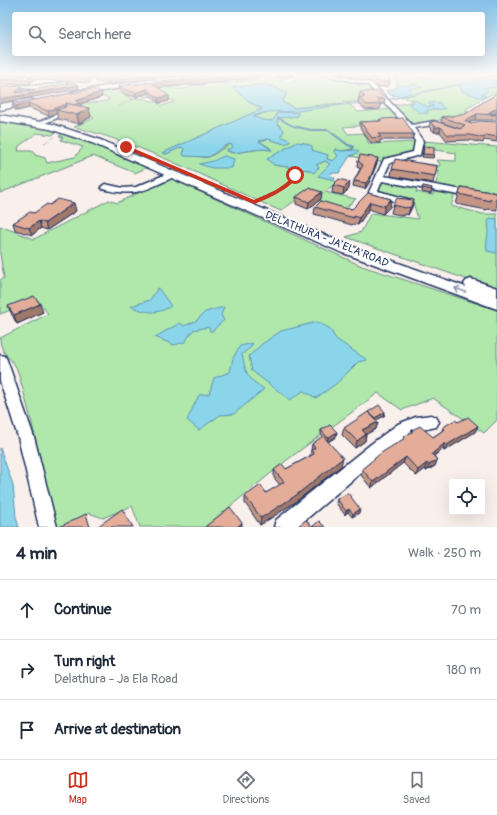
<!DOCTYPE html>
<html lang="en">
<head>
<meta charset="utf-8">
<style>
  :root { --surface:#fff; --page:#f2f2f3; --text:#1f2937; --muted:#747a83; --line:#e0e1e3; --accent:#c8321e }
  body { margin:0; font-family:Pangolin,sans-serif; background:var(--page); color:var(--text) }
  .controls { position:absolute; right:12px; bottom:12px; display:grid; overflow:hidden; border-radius:4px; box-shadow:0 4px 16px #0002 }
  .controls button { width:36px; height:36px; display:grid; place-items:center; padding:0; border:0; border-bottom:1px solid var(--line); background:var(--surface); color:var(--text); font:20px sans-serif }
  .stop { position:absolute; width:12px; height:12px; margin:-9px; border:3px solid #c8321e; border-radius:50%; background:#fff }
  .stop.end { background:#c8321e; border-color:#fff; box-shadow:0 1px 4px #0008 }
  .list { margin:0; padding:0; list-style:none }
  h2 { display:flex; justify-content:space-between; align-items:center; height:52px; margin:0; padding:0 16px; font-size:17px }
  h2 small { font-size:13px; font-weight:400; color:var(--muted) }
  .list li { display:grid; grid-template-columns:26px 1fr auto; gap:12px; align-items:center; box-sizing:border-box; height:60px; padding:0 16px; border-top:1px solid var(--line) }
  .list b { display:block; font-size:15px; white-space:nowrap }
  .list p { margin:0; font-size:13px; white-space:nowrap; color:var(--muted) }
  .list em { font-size:13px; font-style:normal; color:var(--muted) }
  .icon { flex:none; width:22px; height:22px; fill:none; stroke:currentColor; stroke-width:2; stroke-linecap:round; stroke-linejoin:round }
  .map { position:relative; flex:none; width:497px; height:527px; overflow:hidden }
  .search { position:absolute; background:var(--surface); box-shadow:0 4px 16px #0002; left:12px; right:12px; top:12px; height:44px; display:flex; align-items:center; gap:10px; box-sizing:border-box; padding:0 14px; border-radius:4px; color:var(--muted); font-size:15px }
  .sheet { height:232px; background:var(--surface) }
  nav { display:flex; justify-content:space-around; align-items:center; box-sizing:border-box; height:56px; border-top:1px solid var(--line); background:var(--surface); font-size:11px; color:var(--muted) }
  nav a { display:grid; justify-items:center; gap:2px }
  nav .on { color:var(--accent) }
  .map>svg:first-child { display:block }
  .green { fill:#b0e7ab; stroke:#668b84 }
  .water { fill:#8bd5eb; stroke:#5e93b3 }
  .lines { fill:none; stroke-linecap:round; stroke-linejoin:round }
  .stream-far1 { stroke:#5e93b3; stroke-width:1.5 }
  .stream { stroke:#5e93b3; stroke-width:2 }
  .minor-casing { stroke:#1b2f5e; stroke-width:3 }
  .major-casing { stroke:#1b2f5e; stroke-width:3 }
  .path-far1 { stroke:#1b2f5e; stroke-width:1; stroke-dasharray:0.5 1.5; stroke-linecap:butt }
  .path { stroke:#1b2f5e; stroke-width:1.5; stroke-dasharray:1 3; stroke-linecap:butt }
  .minor { fill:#fff; fill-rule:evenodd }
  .major { fill:#fff; fill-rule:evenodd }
  .wall { fill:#c39584; stroke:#1b2f5e }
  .shaded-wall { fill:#9f796c; stroke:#1b2f5e }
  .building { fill:#e3ad9a; stroke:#1b2f5e }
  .oneway { stroke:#8d97ae }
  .route { fill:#c8321e }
  .labels { text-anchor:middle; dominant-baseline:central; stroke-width:4; stroke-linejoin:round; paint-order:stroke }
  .street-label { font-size:11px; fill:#1b2f5e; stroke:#fff }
</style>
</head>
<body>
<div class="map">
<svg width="497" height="527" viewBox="0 0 497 527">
  <rect width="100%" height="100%" fill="#f9efeb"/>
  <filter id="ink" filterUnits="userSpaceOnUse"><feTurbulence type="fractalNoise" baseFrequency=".025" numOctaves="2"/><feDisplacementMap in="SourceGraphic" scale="8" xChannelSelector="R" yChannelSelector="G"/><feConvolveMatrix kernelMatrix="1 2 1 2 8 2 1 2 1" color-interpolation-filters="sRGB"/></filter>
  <g filter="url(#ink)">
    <path class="green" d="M277,74L284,83L296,81L293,74H321L369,86L380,96L358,97L360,101L294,108L282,102L287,94C281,92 278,88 273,86C264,83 243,87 233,87L251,103L262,109L163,153L166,154L182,147C188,153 200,159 209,157C217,154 222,147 231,144L233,147L227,151L233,153L261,149L272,150L269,147L259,141L268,139L285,144L290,141L281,136L284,130L277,123L278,118L298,116L276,117L272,121L262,120L253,117L268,112L349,104L358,112L393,109L405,122L343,127L348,134L364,133L369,144L415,142L414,152L381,162L350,156L354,155L352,149L341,151L335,149L338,156L333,161L327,159V155L315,152L312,149L274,165L309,170L315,165L325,161L330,164L318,176L329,178L337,182L325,192L356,199L344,209L329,206L307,192L281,211C213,182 147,145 74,127L94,118L82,109L83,105L67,102C82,101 97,106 110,99L93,92L113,88L132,99L140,98L157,102L161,106L174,102L164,95L144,97L140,94C143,92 147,88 151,87C162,85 185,93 192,86L203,85L210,82C231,87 255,77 277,74Z
      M401,74L432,78L436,75L430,74H497L491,75L497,78V93H493L466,109L468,117L450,118L413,125L394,105L412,102L402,95L392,96L386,91L398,87L396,85L397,83L394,78Z
      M0,121L58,131L52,135L37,133L19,146L18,151H33L35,155L45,158L47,163L75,157L83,147L61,140L63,137L59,136L64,133L102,147L148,167L135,173L93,156L0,193Z
      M423,141L497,147V198L456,190L451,206L483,214H497V290L346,237L361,232L371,213L418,219L412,199L377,191L381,181L417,188L416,192L433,195L439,171L423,167L419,163L441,166L437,160L456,161V153L422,148Z
      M170,178L362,266L497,310V420L484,433L433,398L402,410L378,393L287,460L205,527H140L132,506L103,518L89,513L65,527H55C44,475 33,423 18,372C14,358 0,356 0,338L48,314L38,300L0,314V280L4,278L0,254V226L34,239L109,200L117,203Z"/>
    <path class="water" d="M484,78L497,81V84H495L497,87L484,88L488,91L481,94L486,96C478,100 471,92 462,92L461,91H464L460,88L462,86L456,85L477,81L475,78Z
      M397,83L402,86L418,84L422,88L417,87L409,89L412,92C404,96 393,98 386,91L398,87L396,85Z
      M265,85C274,86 279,91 287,93L282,102L294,108L349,104L298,111L268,112L253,116L262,120L271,121L276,117L277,113L298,112V116L278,118L277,123L284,130L281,136L291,141L285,144L268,139L259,141L272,150L261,149L233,153L226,150L233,147L231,144L224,146L209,157L184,156L183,152L185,151L182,147L166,154L162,153L262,109L251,103L232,87Z
      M411,99C419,100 424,109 434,106L429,104V103L435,102L441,103L440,105L445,109L427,110L428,113H420L409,104L414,102Z
      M297,142L305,143L312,146V150L328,155L327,159L333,161L338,156L334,151L335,149L341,151L357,150L359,152L350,156L339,173H331L329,175L335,178L334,180L318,176L330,164L325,161L316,165L319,167L314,173L309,170L274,165L267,159Z
      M224,156L234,159L232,168H212L199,164L213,161Z
      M490,218L497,219V253L487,251C485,240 490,232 488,222Z
      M158,288L171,306C157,315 145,313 131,306L150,300Z
      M224,307L221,315L224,320L211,332L208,327L193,330L185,342L174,345L155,337L180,323L184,326L196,321L205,312Z
      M317,322L329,328L336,339L367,360L358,362L337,383L316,398L303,391L290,400L252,371L249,356L262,344L281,331Z
      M253,343L250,348L242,354C246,374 247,378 264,389L234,414L220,415L199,430L187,420L199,395L209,394L214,378L230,372L233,358L240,346Z
      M0,448L13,485L16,517L19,527H0Z"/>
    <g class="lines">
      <path class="stream-far1" d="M484,77L497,75
        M391,99L456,85
        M349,104L361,103
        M278,118L293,126L302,128"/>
      <path class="stream" d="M297,127L311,130H328L348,145L354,147L352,149"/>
      <defs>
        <path id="minor" d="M320,74H330L372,83L412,125L434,121L447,127L443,129L433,125L414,128L423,141L420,155L390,163L384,176L497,196V202L382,181L378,191L408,199L410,201L408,203L405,204L370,194L369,192L384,159L413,152L415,141L405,125L368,85Z
          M65,82L67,83V85L51,90L20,88L0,89V85C22,84 43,88 65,82Z
          M65,111L67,112V114L45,123L39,122Z
          M171,172L175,175L174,177C143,191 137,197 102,189L101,187L105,184L123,188L136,187Z
          M0,355L5,356L7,360L34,437L57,527H39L18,437L0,381Z
          M431,415L436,417L439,422L436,427L417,431L410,434L383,454L297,527H274L276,520L371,444L398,424L416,417Z"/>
        <path id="major" d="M211,74H235L231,76L148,84L75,95L71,93L75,91L148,80Z
          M31,99L35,101L34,103L0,110V104Z
          M0,115L52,124L98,139L348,245L466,287L464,284L466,281L471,279L497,288V298L493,297L497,298V309L338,251L92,143L50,129L0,121Z"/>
      </defs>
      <use href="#minor" class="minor-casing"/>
      <use href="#major" class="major-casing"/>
      <path class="path-far1" d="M119,106L134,99L123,93
        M44,143L56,136
        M267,196C278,191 289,186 295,175L287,169"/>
      <path class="path" d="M256,201L269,195"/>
      <use href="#minor" class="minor"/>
      <use href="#major" class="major"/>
    </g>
    <path class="wall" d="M0,74H103L98,76L119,74H202L107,84L96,82L95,77L90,80V83L35,79L30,84H0V79H27L30,77L28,76H0Z
      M227,74H293V76L280,78L275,74L224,82L158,88L169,101L159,103L148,93L136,97L124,94L120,90L119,86Z
      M336,74H398L395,77L389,76L390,82L389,86L377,87L372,82Z
      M101,92L102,97L80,104L81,106L91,117L79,124L58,119L57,113L49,116L29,108L17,111L14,109L12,104Z
      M360,92L385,99L384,104H381L380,109L366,110L358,103Z
      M497,92V112L494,114H497V120H475L468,123L471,124L497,122V142L484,140L483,143L469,140L447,141L440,132H434L429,127L430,122L460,129L441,122L442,117L452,116L464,115L492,97Z
      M380,119L414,134L412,140H380V143H371L360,128V122L379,121Z
      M424,146L434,155L433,158L422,157Z
      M358,161L377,163L369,183L365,189L353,186L354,181L360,169L357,166Z
      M437,166L433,183L391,176L392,169Z
      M339,179L349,189L343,195L332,193L333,185Z
      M423,186L432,188L431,194L422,192Z
      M461,187L497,193V210L487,209V210L456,204Z
      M368,193L391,199L390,207L383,214L369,209L358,225L353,224L352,225L314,214L315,207L347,209H352Z
      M296,197L321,199L308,209L296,204Z
      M393,205L412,207L408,215L405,214L404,216L391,213Z
      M76,211L47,230L41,228L32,235L15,230L13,223L34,213Z
      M8,306L43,312L17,324L12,315Z
      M385,412L384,416L376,420L378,422L376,429L366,434L365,441L355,448L342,435L344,428Z
      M458,422L478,426L475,432L444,451L443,449L434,456L437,460L435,466L426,471L425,469L416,476L403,463L371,488L361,475L362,469L403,440L404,437L411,432L412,430L433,437L442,431L443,427Z
      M321,430L336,437L328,442L341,466L294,503L260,525L245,503V496L266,493L280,485L274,478V470L286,469L310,456L312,444L323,437L321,434Z
      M337,499L359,513L352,517L348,512L345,515L336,503Z"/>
    <path class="shaded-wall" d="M95,74H103L90,80L88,77Z
      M164,74H202L107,84V80Z
      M250,74H275L224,82L153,88V84Z
      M280,74H293V76L280,78Z
      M34,75L35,79L30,84L29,80Z
      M79,85V89L0,103V99L15,93L22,86L23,90L16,97Z
      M147,89L148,93L136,97L135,93Z
      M101,92L102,97L80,104L81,108L68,111L76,101Z
      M169,96V101L159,103L158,98Z
      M28,103L29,108L17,111L15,106Z
      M63,105L64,110H56L57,113L49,116L48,111Z
      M89,108L91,117L79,124L77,115Z
      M497,108V112L492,115L488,113Z
      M477,114L475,120L464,125V127L466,120Z
      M435,127H441L440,132H434Z
      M378,158L377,163L369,183L365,189L366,183Z
      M350,182L349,189L343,195L344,188Z
      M322,192L321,199L308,209L309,202Z
      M391,199L390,207L383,214L385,206Z
      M414,200L412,207L408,215L410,208Z
      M370,202L369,209L358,225L359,218Z
      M74,203L76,211L47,230L45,223Z
      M39,221L41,228L32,235L29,228Z
      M40,304L43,312L17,324L14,315Z
      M385,412L384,416L373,422L375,418Z
      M378,422L376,429L361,437L362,430Z
      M478,426L475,432L444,451L447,445Z
      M337,432L336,437L327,442L328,438Z
      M366,434L365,441L355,448L357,441Z
      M445,443L443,449L429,459L432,454Z
      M406,457L403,463L371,488L373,482Z
      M343,458L341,466L294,503L260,525L261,518Z
      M437,460L435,466L426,471L429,465Z
      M427,463L425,469L416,476L418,470Z
      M349,509L348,512L345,515L346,511Z
      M360,509L359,513L352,517L353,514Z
      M242,523V527H237Z"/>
    <path class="building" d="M29,74H95L88,77L90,79L34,75L29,80H0V79H27L32,76Z
      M119,74H164L107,80L95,78V76Z
      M227,74H250L224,77L153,84L169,96L158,98L147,89L135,93L124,89L119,86Z
      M356,74H388L390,82H378L373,77Z
      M72,83L79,85L0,99V87L22,86L15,93Z
      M93,89L101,92L76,101L80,103L73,105L66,103V106L63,105L48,111L28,103L15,106L12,104Z
      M378,91L385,99H376L381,104L367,105L359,98L365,97L360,92Z
      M497,92V108L488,113L497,114V115L477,114L466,120L465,121L471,124L478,121L497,122V137L486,135L484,138L470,135H448L441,127H435L430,122L435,121L460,129L465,125L442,117L452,116L461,114L464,115L483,102L492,97Z
      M66,103L89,108L77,115L56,110L66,107Z
      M403,118L414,134H378L381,137L372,138L360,122L381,121L380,119Z
      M424,146L434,147V155L423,154Z
      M360,155L378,158L370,178L366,183L354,181L363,165L358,161Z
      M395,159L437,166L435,176L392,169Z
      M339,179L350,182L344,188L333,185Z
      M423,186L432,188L431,190L422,188Z
      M461,187L497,193V200L490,199V201L459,194Z
      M309,188L322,192L309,202L296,197Z
      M368,193L391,199L385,206L370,202L359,218L354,216V218L315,207L321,201L347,209L348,208L352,209Z
      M397,198L414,200L410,208L407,207L406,208L393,205Z
      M58,199L74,203L45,223L39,221L29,228L13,223L30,212L34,213L47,204L50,205Z
      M34,296L40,304L14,315L8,306Z
      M379,405L385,412L375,418L368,412Z
      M368,412L378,422L362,430L366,434L357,441L344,428Z
      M468,417L478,426L447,445L445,443L432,454L437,460L429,465L427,463L418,470L406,457L373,482L362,469L381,453L405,438L404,437L413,431L412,430L420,426L433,437L445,429L443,427L455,420L458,422Z
      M330,425L337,432L328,438L321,430Z
      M323,436L343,458L295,496L261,518L245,496L261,485L266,493L284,482L274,470L282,464L286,469L314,454L311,450L315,448L312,444Z
      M348,493L360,509L353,514L349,509L346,511L337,499Z
      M230,507L242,523L237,527H205Z
      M122,509L133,527H97Z
      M86,514L90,527H59Z
      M306,520L312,527L319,521L325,527H298V526Z"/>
    <defs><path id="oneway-shaft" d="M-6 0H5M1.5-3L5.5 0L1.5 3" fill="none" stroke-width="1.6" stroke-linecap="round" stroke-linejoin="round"/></defs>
    <use class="oneway" href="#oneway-shaft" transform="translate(460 290) rotate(-160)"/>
  </g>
  <linearGradient id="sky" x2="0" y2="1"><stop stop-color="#83c1e9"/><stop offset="0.5" stop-color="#fcf8f6"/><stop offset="1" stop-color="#fcf8f6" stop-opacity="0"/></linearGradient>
  <rect width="497" height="148" fill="url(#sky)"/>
  <path class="route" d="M124,146H128L254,200C267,194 287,187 293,174L298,175C294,187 266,200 254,204L124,148Z"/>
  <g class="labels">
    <g class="street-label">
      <text transform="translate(327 239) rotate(22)">DELATHURA - JA ELA ROAD</text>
    </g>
  </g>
</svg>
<div class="controls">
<button><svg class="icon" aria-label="locate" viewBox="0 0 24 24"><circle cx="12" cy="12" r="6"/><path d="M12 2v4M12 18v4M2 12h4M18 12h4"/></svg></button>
</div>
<div class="stop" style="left:295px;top:175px"></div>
<div class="stop end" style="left:126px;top:147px"></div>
<div class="search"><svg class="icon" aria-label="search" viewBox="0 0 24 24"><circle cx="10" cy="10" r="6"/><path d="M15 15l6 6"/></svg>Search here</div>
</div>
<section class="sheet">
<h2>4 min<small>Walk · 250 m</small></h2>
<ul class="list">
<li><svg class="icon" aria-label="ahead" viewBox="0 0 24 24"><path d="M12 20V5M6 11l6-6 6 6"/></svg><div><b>Continue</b></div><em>70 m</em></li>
<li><svg class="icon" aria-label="right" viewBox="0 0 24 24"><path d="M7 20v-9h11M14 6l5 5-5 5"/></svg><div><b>Turn right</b><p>Delathura - Ja Ela Road</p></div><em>180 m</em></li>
<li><svg class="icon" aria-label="arrive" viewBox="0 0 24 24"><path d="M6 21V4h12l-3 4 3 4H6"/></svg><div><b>Arrive at destination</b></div></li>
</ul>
</section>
<nav>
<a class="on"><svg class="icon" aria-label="map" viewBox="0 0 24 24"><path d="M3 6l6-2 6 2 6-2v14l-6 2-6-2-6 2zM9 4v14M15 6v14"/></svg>Map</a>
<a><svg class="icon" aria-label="directions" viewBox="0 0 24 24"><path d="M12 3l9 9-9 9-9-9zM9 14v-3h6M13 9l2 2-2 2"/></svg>Directions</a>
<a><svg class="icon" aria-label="saved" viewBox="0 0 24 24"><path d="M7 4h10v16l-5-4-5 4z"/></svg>Saved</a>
</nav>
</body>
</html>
